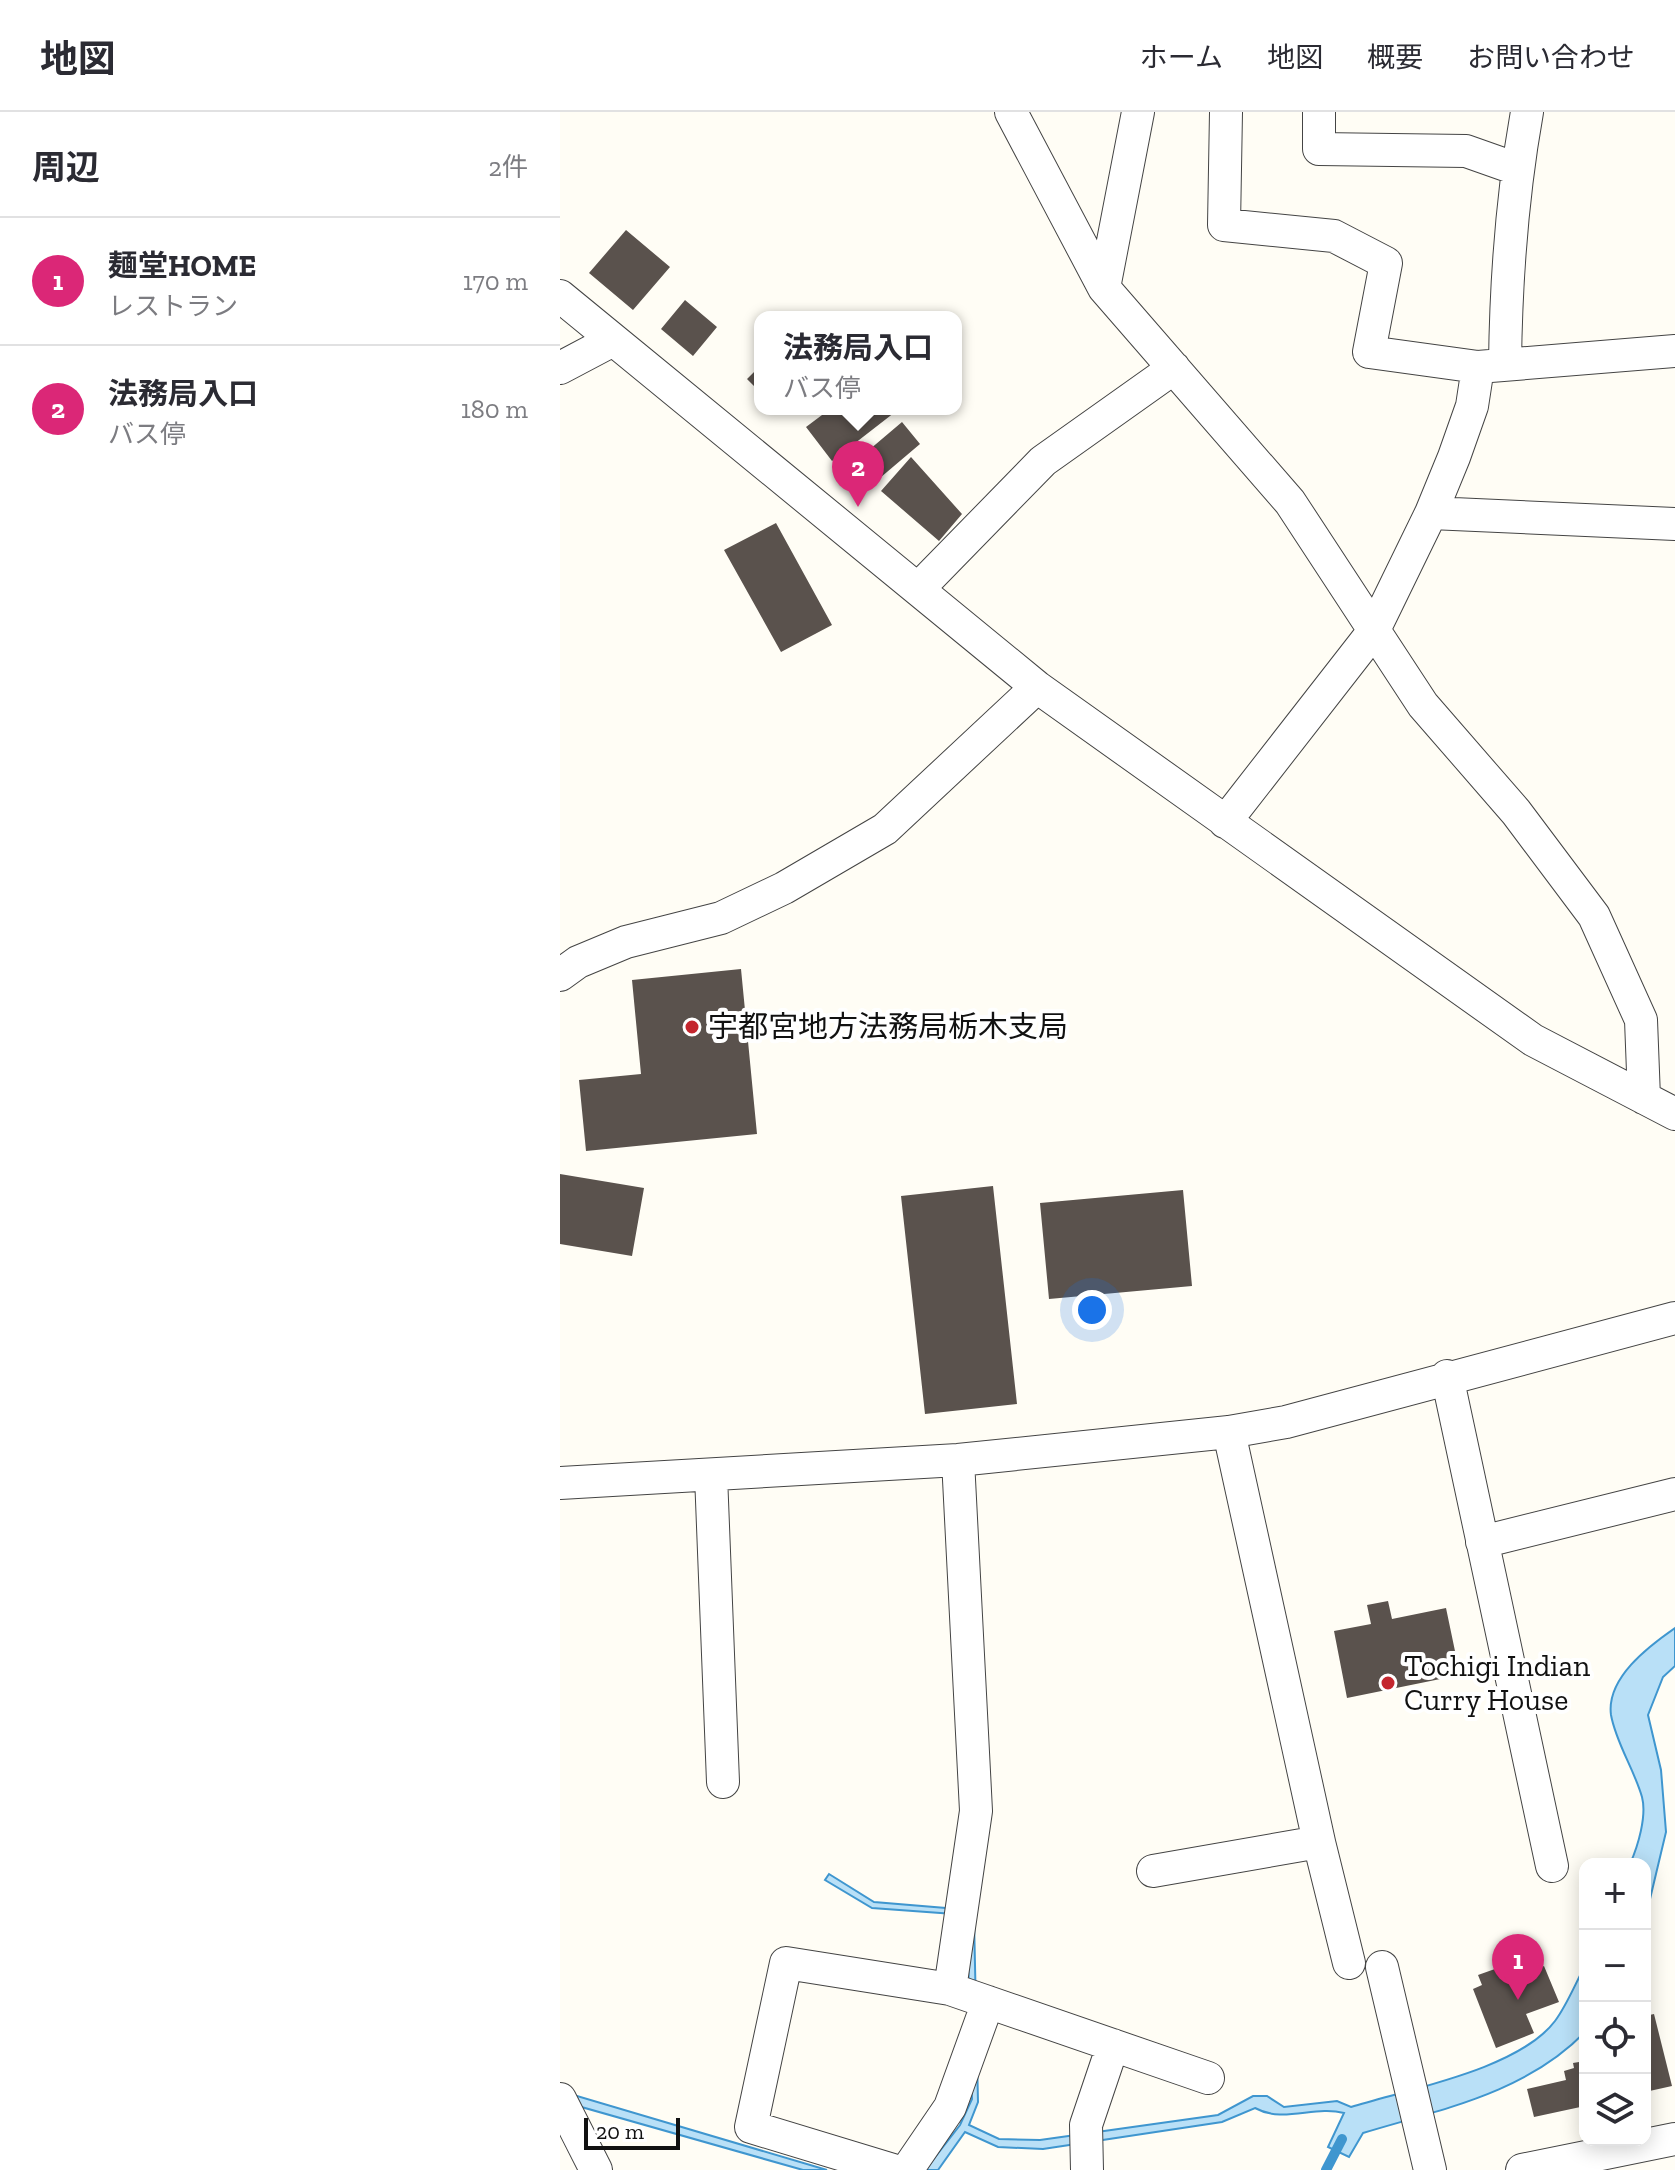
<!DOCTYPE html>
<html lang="ja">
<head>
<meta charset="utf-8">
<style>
  :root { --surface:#fff; --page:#f2f2f3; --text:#2b2b33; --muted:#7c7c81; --line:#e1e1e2; --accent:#db2777 }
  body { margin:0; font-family:"Zilla Slab","Noto Sans JP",serif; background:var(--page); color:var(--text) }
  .controls { position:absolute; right:24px; bottom:24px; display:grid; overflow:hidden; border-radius:16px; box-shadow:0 4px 20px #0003 }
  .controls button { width:72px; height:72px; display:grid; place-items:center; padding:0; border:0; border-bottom:2px solid var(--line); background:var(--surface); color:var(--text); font:40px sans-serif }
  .scale { position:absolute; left:24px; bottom:20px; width:96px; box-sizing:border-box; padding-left:8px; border:4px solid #111; border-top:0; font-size:22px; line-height:28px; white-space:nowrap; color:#111; -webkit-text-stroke:6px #fff; paint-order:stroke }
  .you { position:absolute; left:532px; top:1198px; width:28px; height:28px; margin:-20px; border:6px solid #fff; border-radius:50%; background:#1a73e8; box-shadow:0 0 0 12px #1a73e833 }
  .badge { display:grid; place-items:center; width:52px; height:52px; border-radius:50%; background:var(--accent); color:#fff; font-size:26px; font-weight:700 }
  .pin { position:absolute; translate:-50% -66px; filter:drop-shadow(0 2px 4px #0008) }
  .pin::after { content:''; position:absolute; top:42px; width:28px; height:24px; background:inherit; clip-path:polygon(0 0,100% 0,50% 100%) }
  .popup { position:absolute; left:194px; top:199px; width:208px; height:104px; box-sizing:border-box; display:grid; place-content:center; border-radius:16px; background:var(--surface); filter:drop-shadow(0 2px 6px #0005); font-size:26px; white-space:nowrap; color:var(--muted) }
  .popup b { font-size:30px; color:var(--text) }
  .popup::after { content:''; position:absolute; left:50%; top:100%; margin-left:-16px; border:16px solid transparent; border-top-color:var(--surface) }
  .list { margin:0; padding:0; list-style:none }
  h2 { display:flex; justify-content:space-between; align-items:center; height:104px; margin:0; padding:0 32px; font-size:34px }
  h2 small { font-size:26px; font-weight:400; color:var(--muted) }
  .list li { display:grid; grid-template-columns:52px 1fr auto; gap:24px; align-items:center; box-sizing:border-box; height:128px; padding:0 32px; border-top:2px solid var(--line) }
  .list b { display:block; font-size:30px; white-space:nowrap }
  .list p { margin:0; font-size:26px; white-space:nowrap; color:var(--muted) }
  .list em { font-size:26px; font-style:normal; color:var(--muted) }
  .icon { flex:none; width:44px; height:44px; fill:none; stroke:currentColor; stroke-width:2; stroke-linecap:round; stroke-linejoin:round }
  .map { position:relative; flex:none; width:1115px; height:2058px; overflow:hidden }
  header { display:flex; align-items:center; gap:48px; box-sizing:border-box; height:112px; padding:0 40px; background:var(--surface); border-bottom:2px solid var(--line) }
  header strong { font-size:38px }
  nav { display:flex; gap:44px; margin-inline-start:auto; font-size:28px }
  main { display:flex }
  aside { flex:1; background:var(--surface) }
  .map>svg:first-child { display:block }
  .water { fill:#b9e0f7; stroke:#3f96cf; stroke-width:2 }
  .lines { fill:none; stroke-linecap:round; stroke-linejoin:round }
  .stream { stroke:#3f96cf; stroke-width:10 }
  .building { fill:#5a524d }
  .minor-casing { stroke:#444; stroke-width:34 }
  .minor { stroke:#fff; stroke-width:32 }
  .poi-dot { fill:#c4262e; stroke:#fff; stroke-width:3 }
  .labels { text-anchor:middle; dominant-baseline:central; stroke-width:8; stroke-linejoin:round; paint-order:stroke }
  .poi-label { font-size:30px; fill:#111; stroke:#fff; text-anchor:start }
</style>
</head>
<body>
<header>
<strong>地図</strong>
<nav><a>ホーム</a><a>地図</a><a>概要</a><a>お問い合わせ</a></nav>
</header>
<main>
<aside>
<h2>周辺<small>2件</small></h2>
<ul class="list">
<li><span class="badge">1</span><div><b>麺堂HOME</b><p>レストラン</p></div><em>170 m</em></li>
<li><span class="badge">2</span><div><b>法務局入口</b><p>バス停</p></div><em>180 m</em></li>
</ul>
</aside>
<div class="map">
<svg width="1115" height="2058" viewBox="0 0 1115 2058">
  <rect width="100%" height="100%" fill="#fffdf5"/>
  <path class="water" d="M1115,1516V1554L1103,1565L1088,1603L1101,1658L1106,1720L1085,1808V1752H1070C1078,1734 1087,1704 1082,1685C1074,1657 1056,1631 1051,1603C1046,1566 1089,1534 1115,1516Z
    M269,1762L314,1790L398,1797L414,1807L418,1990L409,2013L439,2027L480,2028L658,2003L693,1984H707L724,1995L777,1989L791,1995C849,1977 959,1957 995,1909C1007,1893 1015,1872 1025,1854V1920C966,1981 882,1997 803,2021L789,2045L768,2035L784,2001C754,1993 724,2012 695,1996L662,2010L483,2037L438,2035L405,2020L378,2058H365L400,2013L412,1987L407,1809L394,1802L312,1796L265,1768Z
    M0,1979L267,2058H243L11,1992Z"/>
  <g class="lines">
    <path class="stream" d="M766,2058L782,2027"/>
  </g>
  <path class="building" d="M66,118L110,155L73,198L29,161Z
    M125,188L157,215L133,244L101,217Z
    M200,254V280L187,267Z
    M270,297H339L272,349L246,315Z
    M342,310L360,332L314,371L296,349Z
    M351,345L402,402L379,429L321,379Z
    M216,411L272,513L221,540L164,438Z
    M181,857L197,1022L26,1039L19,968L81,962L72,868Z
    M0,1062L84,1076L72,1144L0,1132Z
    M433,1074L457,1292L365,1302L341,1084Z
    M623,1078L632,1174L489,1187L480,1091Z
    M828,1489L832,1507L886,1496L900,1563L787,1586L774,1519L811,1512L807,1493Z
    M949,1852L954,1866L984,1854L999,1890L966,1902L974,1921L936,1936L913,1877L922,1873L918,1863Z
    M1094,1902L1112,1974L1085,1980V1904Z
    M1025,1949V1994L974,2005L967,1977L1006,1968L1004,1959L1014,1956L1013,1951Z"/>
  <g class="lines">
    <defs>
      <path id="minor" d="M451,0L544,176L730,390L863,593L956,700L1034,804L1081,908L1084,986
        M666,0L664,113L774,124L826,151L809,240L918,255L1115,239
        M759,0V37L906,39L957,57
        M544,176L578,0
        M0,184L477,575L973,928L1115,1002
        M945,252C946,167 952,84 967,0
        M0,256L53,228
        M871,401L1115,412
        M358,477L483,349L614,256
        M665,710L813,520L871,401L894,345L912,294L918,255
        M0,863L18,850L66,830L161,806L224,776L325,717L477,575
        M887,1264L992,1754
        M151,1363L163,1670
        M0,1371L398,1348L669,1320L726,1310L1115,1206
        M922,1430L1115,1382
        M759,1730L789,1851
        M593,1759L759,1730L669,1320
        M822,1855L870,2058
        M390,1877L416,1699L398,1348
        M0,1987L36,2058
        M333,2058L191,2015L226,1851L390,1877L648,1966
        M347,2058L390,1995L428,1890
        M527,2058L526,2013L553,1933
        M962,2058L1115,2027"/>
    </defs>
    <use href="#minor" class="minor-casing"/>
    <use href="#minor" class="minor"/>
  </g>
  <g class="poi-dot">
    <circle cx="132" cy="915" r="8"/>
    <circle cx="828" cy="1571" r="8"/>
  </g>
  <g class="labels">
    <g class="poi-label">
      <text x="148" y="915">宇都宮地方法務局栃木支局</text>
      <text x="844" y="1554">Tochigi Indian<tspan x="844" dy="34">Curry House</tspan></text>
    </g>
  </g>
</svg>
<div class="controls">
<button>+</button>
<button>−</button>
<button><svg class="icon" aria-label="locate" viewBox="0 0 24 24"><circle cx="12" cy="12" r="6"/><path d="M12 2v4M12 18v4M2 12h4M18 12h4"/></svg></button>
<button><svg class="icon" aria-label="layers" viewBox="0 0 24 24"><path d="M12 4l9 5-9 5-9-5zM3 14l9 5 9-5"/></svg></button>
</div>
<div class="scale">20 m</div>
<div class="you"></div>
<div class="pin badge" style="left:958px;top:1888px">1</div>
<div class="pin badge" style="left:298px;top:395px">2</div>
<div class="popup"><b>法務局入口</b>バス停</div>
</div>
</main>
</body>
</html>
